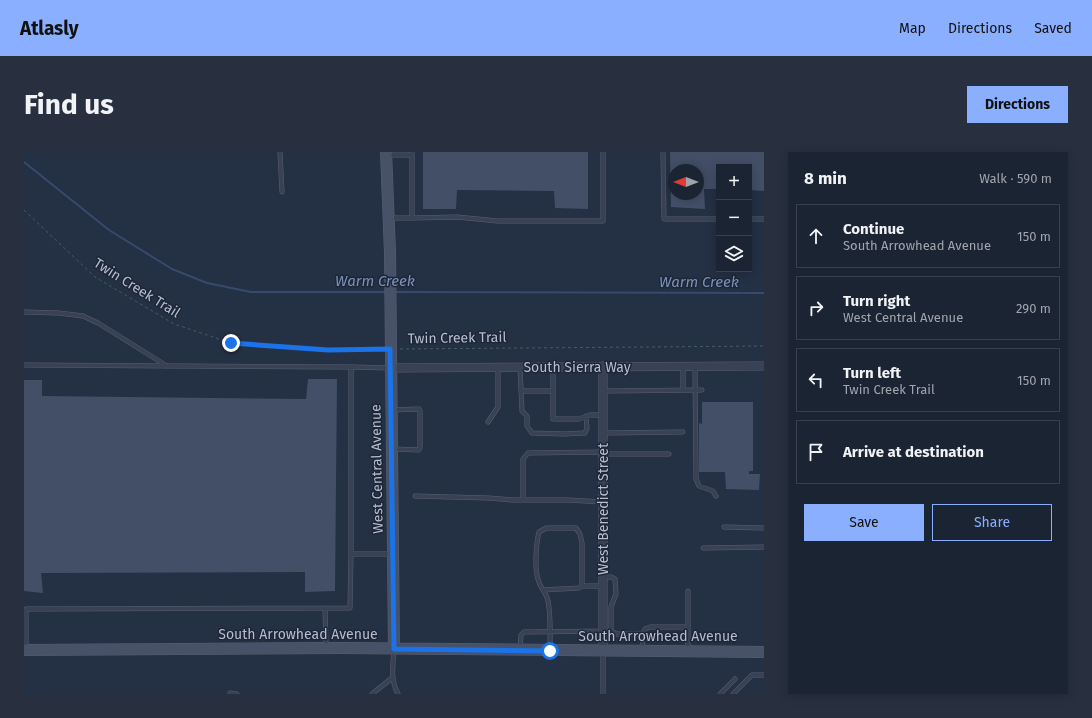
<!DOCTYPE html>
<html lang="en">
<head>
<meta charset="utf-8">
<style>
  :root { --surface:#1b2433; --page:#28303f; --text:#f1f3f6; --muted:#a0a4ac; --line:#39414e; --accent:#8aafff }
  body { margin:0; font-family:"Fira Sans",sans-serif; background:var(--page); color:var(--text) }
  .controls { position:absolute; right:12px; top:12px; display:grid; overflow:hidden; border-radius:0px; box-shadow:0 2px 10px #0003 }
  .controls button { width:36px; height:36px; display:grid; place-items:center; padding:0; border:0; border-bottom:1px solid var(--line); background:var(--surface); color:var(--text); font:20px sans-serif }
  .compass { position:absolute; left:644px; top:12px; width:36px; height:36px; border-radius:50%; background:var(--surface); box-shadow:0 2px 10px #0003; rotate:270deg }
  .stop { position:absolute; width:12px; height:12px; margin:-9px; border:3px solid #1a73e8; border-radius:50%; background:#fff }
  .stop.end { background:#1a73e8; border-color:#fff; box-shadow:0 1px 4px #0008 }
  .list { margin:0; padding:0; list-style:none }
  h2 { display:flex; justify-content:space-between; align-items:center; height:52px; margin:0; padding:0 16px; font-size:17px }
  h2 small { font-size:13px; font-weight:400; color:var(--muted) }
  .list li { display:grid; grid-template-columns:26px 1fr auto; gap:12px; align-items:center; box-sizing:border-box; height:64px; margin:0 8px 8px; padding:0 8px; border:1px solid var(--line); border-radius:0px }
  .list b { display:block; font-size:15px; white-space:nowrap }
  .list p { margin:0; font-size:13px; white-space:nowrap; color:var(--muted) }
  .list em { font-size:13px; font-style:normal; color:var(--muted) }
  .actions { display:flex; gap:8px; padding:12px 16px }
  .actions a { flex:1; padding:9px 0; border:1px solid var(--accent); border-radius:0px; text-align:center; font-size:14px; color:var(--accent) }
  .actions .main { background:var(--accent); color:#111 }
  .icon { flex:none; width:22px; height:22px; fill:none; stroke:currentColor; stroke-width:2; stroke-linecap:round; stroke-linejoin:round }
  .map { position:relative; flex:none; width:740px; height:542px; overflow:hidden; border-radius:0px }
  header { display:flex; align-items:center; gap:24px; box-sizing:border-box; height:56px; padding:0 20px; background:var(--accent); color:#111 }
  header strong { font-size:19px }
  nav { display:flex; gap:22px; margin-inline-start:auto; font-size:14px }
  .intro { display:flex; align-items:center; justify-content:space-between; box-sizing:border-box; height:96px; padding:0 24px }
  h1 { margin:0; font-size:28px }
  .button { padding:10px 18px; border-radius:0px; background:var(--accent); color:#111; font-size:14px; font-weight:700 }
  main { display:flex; gap:24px; padding:0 24px }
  aside { flex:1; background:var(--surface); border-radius:0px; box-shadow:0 2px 10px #0003 }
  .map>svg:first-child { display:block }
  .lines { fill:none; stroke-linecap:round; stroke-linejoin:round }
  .stream { stroke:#374a6d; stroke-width:2 }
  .building { fill:#434f67; fill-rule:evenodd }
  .lane-casing { stroke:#576071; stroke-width:5 }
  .street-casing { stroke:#576071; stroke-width:9 }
  .secondary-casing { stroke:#576071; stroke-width:12 }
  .path { stroke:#455d61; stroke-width:1; stroke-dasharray:3 3; stroke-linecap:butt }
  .lane { stroke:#394254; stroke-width:4 }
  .street { stroke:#394254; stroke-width:8 }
  .secondary { stroke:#475167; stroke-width:11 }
  .route { stroke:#1a73e8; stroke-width:5 }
  .labels { text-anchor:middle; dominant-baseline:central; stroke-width:3; stroke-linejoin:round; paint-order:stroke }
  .street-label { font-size:14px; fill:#b6becd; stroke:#1e2739 }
  .water-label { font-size:15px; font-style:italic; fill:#7c91b7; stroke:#1e2739 }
</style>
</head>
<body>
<header>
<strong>Atlasly</strong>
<nav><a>Map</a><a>Directions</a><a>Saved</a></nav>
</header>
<div class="intro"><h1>Find us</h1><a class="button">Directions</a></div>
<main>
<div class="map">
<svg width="740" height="542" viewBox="0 0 740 542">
  <rect width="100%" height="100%" fill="#243044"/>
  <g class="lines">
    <path class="stream" d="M0,10L85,78L148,117L183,131L227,140H362
      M371,140L740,141"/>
  </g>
  <path class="building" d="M399,0H564V57L531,56L530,39L433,38L432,57H399Z
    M646,0H740V39L725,38V15H695V37H680L681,57L647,55ZM650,18H674V42H650Z
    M284,227H313L311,439L281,440V420L17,421L19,441L0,439V228H18V244L282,247Z
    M678,250H729V319H725V322H736L735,338L702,337L701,320H675V271L678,272Z"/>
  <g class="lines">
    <defs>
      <path id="lane" d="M256,0L258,40
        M388,0V66L433,65L474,69H579V0
        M639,0L640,67H695
        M362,3H388
        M365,66H388
        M725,67H740
        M0,160L35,161L59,164L74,171L143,214
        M0,213L327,215
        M496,215L498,259L503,264V274L508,281L539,282L561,281L563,276L562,264
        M529,215V267H555L566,263H579
        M671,215L672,327L675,334L689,339L692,344
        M659,238V215
        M497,239H529
        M579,239L678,238
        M368,258L395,257L396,259V296L395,298L370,297
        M464,270L474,255V215
        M579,281L659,280
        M579,302H645
        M391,344L464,346L488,348H544L579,350
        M499,348V307L504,301L579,300
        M700,375L740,376
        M679,396L740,395
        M327,402V215L366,216
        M579,425H587L591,427L592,442L587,455V479
        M558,434H579
        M519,438L555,436L558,434V391L556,382L552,376H522L515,380C512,392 510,419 515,430C517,437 523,442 524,449C527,465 526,481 526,496
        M301,456L302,496
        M664,475V498
        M496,496L497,483L500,480L587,479L592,482H619L621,477L626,475H664V439
        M2,497V457L326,456L327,402H368
        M370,497C369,514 366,527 374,542
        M618,498L619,482
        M206,541L213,542
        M348,542L368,526
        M579,542V500
        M696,542L711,527
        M709,542L728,523H740"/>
      <path id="street" d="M579,214V499
        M367,216L740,214"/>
      <path id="secondary" d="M362,0L366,100L370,497
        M0,498L319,496L740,500"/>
    </defs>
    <use href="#lane" class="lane-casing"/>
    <use href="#street" class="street-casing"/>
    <use href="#secondary" class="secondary-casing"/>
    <path class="path" d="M0,58L71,125L150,172L207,191L304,198L359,197
      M376,197L740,194"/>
    <use href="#lane" class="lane"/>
    <use href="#street" class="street"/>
    <use href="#secondary" class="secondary"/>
  </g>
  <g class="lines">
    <path class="route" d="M207,191L304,198L366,197L370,497L526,499"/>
  </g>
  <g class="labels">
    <g class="street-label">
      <text transform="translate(113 136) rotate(32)">Twin Creek Trail</text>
      <text transform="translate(433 186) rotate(-1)">Twin Creek Trail</text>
      <text x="553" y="215">South Sierra Way</text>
      <text transform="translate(353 317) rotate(-91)">West Central Avenue</text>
      <text transform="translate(579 357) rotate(-90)">West Benedict Street</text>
      <text x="274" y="482">South Arrowhead Avenue</text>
      <text x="634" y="484">South Arrowhead Avenue</text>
    </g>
    <g class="water-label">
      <text x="351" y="129">Warm Creek</text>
      <text x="675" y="130">Warm Creek</text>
    </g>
  </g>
</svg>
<div class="controls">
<button>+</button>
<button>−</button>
<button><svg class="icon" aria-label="layers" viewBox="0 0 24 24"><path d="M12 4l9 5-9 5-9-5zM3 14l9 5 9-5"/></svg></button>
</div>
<svg class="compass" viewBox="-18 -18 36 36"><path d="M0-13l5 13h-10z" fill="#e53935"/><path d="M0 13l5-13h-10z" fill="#a0a4ac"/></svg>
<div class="stop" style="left:526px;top:499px"></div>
<div class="stop end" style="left:207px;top:191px"></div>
</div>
<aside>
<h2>8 min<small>Walk · 590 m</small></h2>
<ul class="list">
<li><svg class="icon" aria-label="ahead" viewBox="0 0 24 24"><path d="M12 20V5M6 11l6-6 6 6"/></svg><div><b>Continue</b><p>South Arrowhead Avenue</p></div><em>150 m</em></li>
<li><svg class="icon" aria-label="right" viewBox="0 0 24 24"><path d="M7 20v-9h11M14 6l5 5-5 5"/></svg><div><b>Turn right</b><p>West Central Avenue</p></div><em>290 m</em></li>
<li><svg class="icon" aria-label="left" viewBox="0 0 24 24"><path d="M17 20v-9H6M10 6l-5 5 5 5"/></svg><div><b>Turn left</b><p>Twin Creek Trail</p></div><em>150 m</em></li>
<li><svg class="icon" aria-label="arrive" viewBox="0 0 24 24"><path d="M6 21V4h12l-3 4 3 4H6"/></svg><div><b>Arrive at destination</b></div></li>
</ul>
<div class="actions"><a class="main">Save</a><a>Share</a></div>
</aside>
</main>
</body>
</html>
